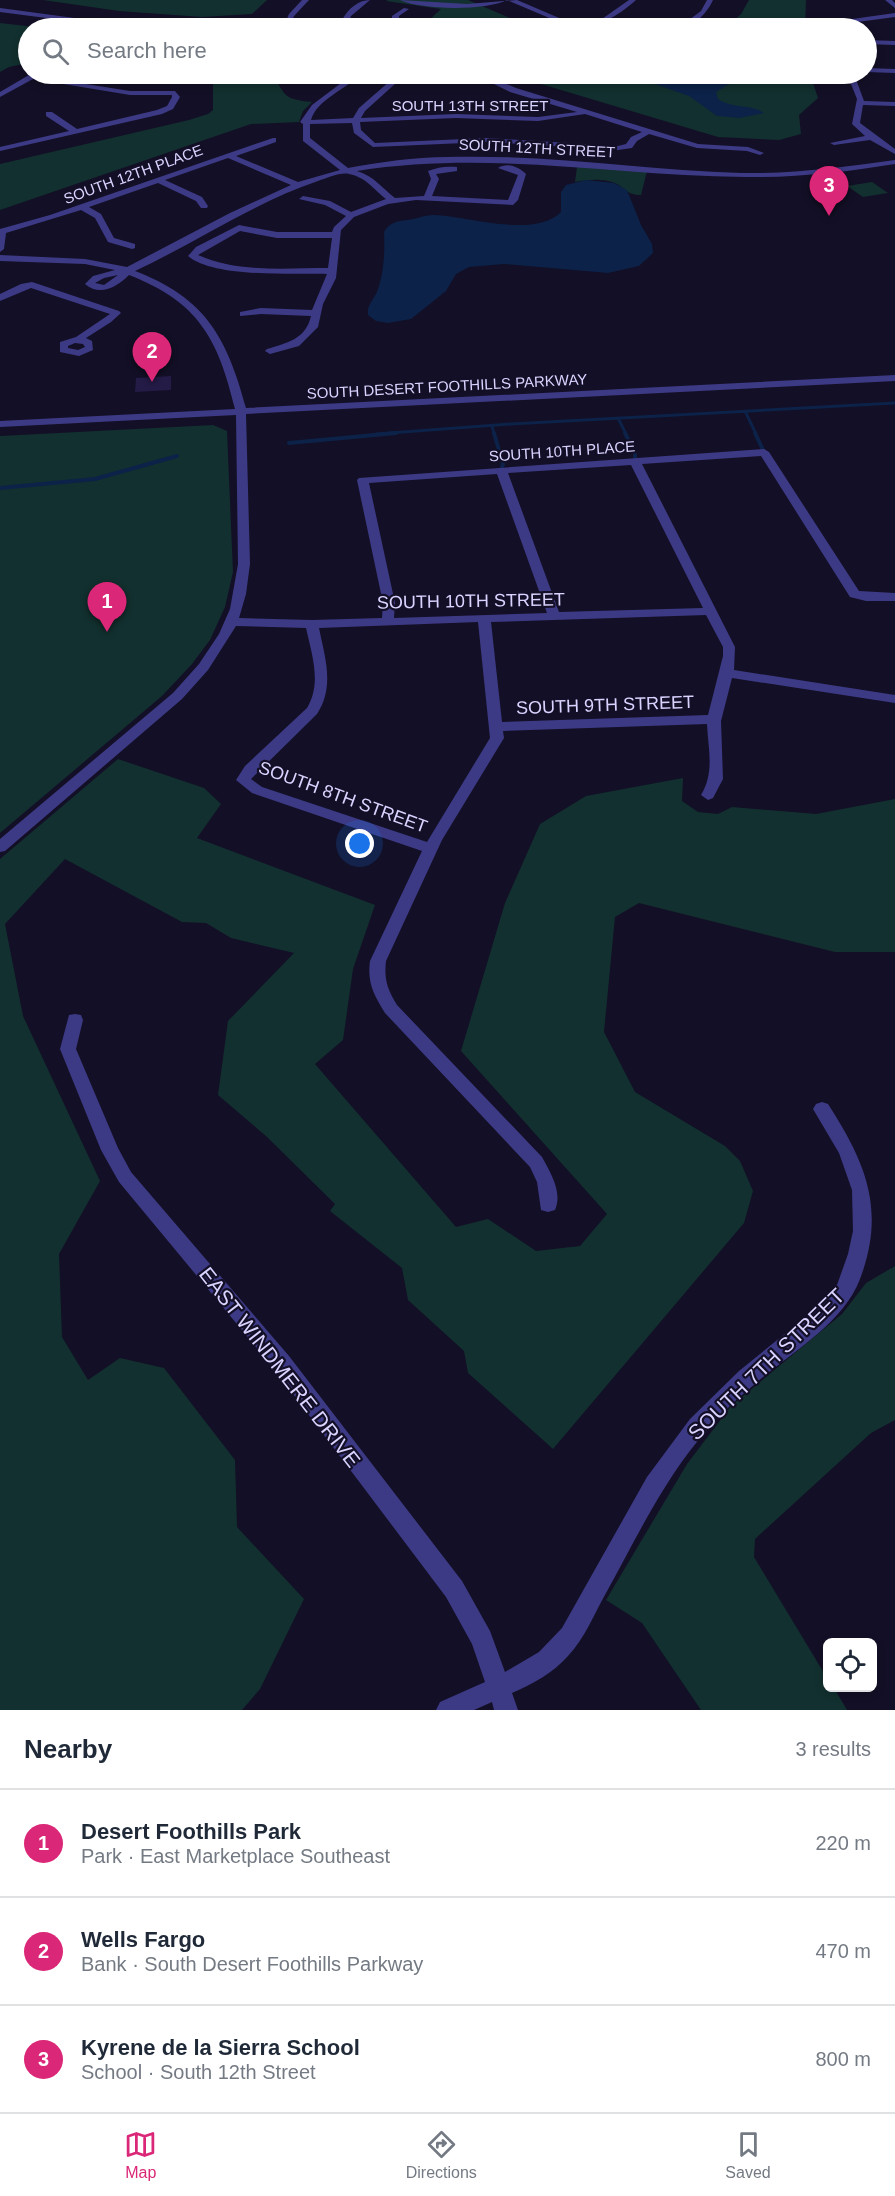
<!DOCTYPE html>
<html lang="en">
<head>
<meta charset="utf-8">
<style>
  :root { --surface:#fff; --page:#f2f2f3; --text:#1f2937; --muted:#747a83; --line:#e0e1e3; --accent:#db2777 }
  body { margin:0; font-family:Arial,sans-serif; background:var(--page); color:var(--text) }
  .controls { position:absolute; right:18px; bottom:18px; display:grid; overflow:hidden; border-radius:9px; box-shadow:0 3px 9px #0003 }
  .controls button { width:54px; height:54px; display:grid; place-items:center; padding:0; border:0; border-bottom:2px solid var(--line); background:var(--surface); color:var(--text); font:30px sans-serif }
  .you { position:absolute; left:360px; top:844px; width:21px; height:21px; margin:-15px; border:4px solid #fff; border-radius:50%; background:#1a73e8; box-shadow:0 0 0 9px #1a73e833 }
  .badge { display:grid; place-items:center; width:39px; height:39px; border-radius:50%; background:var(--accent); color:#fff; font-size:20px; font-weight:700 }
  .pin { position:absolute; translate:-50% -50px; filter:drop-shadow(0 2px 3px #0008) }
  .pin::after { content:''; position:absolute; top:32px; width:21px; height:18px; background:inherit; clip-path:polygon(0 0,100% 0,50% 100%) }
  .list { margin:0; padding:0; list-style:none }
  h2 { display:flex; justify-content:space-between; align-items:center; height:78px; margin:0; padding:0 24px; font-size:26px }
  h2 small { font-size:20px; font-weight:400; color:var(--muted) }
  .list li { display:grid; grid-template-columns:39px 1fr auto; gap:18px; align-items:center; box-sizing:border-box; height:108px; padding:0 24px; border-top:2px solid var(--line) }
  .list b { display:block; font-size:22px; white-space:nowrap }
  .list p { margin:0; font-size:20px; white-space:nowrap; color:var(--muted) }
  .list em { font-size:20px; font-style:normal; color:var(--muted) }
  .icon { flex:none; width:33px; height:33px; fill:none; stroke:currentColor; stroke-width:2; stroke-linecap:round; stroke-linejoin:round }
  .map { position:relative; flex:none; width:895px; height:1710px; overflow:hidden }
  .search { position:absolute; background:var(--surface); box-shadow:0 3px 9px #0003; left:18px; right:18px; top:18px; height:66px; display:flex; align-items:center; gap:15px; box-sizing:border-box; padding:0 21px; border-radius:33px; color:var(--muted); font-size:22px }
  .sheet { height:402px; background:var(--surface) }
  nav { display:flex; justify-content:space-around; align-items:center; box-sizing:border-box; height:84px; border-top:2px solid var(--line); background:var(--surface); font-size:16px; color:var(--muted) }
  nav a { display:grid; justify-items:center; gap:3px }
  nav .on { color:var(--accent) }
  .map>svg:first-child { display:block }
  .green { fill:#12302f }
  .water { fill:#0c2248 }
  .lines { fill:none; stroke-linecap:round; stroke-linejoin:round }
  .stream-far1 { stroke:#0c2248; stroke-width:3 }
  .stream { stroke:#0c2248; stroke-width:4 }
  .building { fill:#241b47 }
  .minor { fill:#3d3a85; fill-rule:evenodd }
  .labels { text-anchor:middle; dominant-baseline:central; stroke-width:4.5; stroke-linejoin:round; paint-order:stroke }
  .far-street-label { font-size:15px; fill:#d9d4ff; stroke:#130f26 }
  .street-label { font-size:18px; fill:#d9d4ff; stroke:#130f26 }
  .near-street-label { font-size:21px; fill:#d9d4ff; stroke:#130f26 }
</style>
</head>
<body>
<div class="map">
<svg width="895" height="1710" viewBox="0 0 895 1710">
  <rect width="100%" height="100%" fill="#130f26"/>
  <path class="green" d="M43,0H267L252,14L202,17L119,11Z
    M388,0H468L533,28H431L427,22L441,9L386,1Z
    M749,0H806L805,28H726L741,14Z
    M0,23L44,28H28V63L9,67L0,72Z
    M104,74H272C287,97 283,99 312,102L303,111L299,122L251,124L0,210V164L189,120L208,114L213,110V83L204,80H144Z
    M514,74H810L818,98L799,115L801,134L779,140L718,137L531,81Z
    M577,167L647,171L641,195C626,195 626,188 615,183C602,178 587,180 575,182Z
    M872,182L888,193L863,197L847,186Z
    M213,425L227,431L233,572L225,607L210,640L192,664L162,696L0,833V436Z
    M118,759L204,788L221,804L197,838L375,905L353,969L343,1040L315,1064L456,1227L488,1219L536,1251L580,1246L607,1214L461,1051L505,903L540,824L586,796L683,778L682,801L698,812L718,814L732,807L816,814L895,799V952H835L639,903L615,917L604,1032L635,1092L725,1146L740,1161L753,1191L744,1223L553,1449L468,1373L464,1351L408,1300L402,1268L330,1211L335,1204L267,1137L218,1095L228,1021L294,953L231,938L206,923L182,922L65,859L5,924L23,1016L100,1181L59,1254L62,1337L88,1380L120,1358L164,1368L235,1460L237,1527L304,1599L260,1689L242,1710H0V859Z
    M895,1266V1420L871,1433L755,1539L754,1557L827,1678L828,1688H834L847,1710H701L642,1623L606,1600L687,1464L731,1406L842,1314L866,1283Z"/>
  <path class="water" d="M607,74H735L737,79L716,92L718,99C732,109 752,104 764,113L740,118L717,116L689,96L655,84Z
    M586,180L614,183L627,190L641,225L652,244L653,253L639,266L608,273L504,264L469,267L456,274L446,291L411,319L388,323L376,321L368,315C366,305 375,299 378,289C384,272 385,250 384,232C389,223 397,221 407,220C417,219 423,215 434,215C468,216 534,239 561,212V192L566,185Z"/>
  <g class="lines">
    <path class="stream-far1" d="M745,411L756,434
      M618,418L626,434
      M492,426L494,434
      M376,434L511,424L895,403"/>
    <path class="stream" d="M494,433L503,464L501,470
      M625,433L635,453V461
      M755,433L764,452
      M289,443L396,433
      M0,488L95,479L177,456"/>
  </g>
  <path class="building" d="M171,376V390L135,392L136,378Z"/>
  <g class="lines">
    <path class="minor" d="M302,0H309L294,16L291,23L342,20C348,9 358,0 370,0L351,16L347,28H341V24L289,28H231L285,23L289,14Z
      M400,0L467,4L517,0L578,26L599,21L629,0H636C618,16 598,28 573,28L507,0C486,11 421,10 400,0Z
      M707,0H713C707,13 694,28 678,28L701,11Z
      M885,0H892L895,3V8Z
      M0,8L134,26L137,28H123L0,12Z
      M404,8L409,9L399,16V22L403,28H397L392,22V16Z
      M895,13V17L850,23L847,28H841L845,20Z
      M866,40L895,41V45L866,44Z
      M866,68L895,69V73L866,72Z
      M353,74H360C346,90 317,99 311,120L353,118L359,108L398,74H406L365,111L361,118L456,114L538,117L577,112L510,92L474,74H483L516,88L698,144L748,147L764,153L760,155L747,151L697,148L649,134L637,141L632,148L618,150L487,142L373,147L354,133L352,123L310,124V138L348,168C381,162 414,157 447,157C546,154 643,170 741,173C793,174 844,167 895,160V164C845,172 795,178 745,177C612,176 492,150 357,171C374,176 382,188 395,198L424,196L431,179L428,171C438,167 446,166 457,167V171L436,174L439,179L432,196L508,200L518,175L498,168C507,162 519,167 526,174L518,200L513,205L416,200L388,204L354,217L341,230L336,278L323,304L318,327L299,346L270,354L265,351L267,349C287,343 306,339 311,316L261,314L240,316V312L261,308L312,310L327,274C292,273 214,278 188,256L196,247L239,225L277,232H332L334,227L346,216L325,205L299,199L303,196L330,201L351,212L386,199C374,190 366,177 349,174C340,172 327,178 318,181C253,203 197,242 135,271C206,298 227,338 246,408L895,375V381L246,414L250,564L246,594L239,618L312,620L382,618L383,603L357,480L359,478L764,449L769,452L859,591L895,593V601H866L850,597L761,456L642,464L735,647L734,670L895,695V703L732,678L721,721L723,779L713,798L708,800L701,795C715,772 708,749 707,724L503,731L504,738L442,840L386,961C384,979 387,989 397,1005L542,1157C550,1172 563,1192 555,1210L548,1212L541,1210L537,1182L530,1167L385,1013C374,995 367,983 370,961L422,851L252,793L236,780L245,766L307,708C322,683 312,655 306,628L236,626L208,670L182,699L5,851L0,852V839L173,693L199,664L219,634L230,609L238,564L236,415L0,427V421L235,409C218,339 199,302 129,275C117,287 100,297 85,284L93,276L115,270L85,264L0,261V255L85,259L127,267L230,213L291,185L228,158L165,180L202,197L208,206L207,208H201L196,201L158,183L89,207L101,214L114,238L135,244V248L132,249L108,242L95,218L81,210L6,233L4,249L0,252V229L50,215L273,138H276V142L236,156L298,182L340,170L303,141V124L300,122L312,105ZM585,114L642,132L631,137L626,144L618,146L487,138L375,143L361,130L360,122L456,118L538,121ZM240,231L277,238H332L328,268C286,268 237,273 198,255ZM118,275L104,285L95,283L104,278ZM631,465L703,608L559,612L508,473ZM497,474L547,613L394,618L395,603L369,483ZM706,615L723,647V656L708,715L502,722L491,622ZM478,622L490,738L427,842L262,787L251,779L317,714C335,686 325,658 319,628Z
      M847,74H854L864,101L895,102V106L863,105L860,123L895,149V154L870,140L834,145L830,143L865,136L852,124L857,99Z
      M29,75L130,91H175L180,97L173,109L162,114L0,151V147L69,131L46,116V112H52L77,129L157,110L167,106L172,97V95H130L33,79L0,97V92Z
      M32,282L119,311L121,313L111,322L86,338L92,341L93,350L79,356L60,352V342L76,337L110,314L31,288L0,301V294L21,284ZM75,343L83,344L85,347L78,350L68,348V346Z
      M75,1014L81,1015L83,1020L76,1049L118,1148L131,1172L289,1356L462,1581L490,1631L505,1672L539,1652L562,1628L647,1477L690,1419L739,1371L813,1311L837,1285L848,1254L853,1231L852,1190L839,1153L813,1109L816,1104L822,1102L828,1104C866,1163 886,1210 860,1279C843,1324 790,1353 755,1384C730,1404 708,1427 689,1452C656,1496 632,1546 606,1593C594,1614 585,1638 568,1656C553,1673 533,1684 512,1693L518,1710H494L492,1702L474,1710H436L440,1702L485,1682L472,1644L446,1597L275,1370L119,1182L101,1150L60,1049L69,1015Z"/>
  </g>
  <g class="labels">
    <g class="far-street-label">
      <text x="470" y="105">SOUTH 13TH STREET</text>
      <text transform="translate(537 148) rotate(3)">SOUTH 12TH STREET</text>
      <text transform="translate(133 174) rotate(-20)">SOUTH 12TH PLACE</text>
      <text transform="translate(447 386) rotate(-3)">SOUTH DESERT FOOTHILLS PARKWAY</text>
      <text transform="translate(562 451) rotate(-4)">SOUTH 10TH PLACE</text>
    </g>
    <g class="street-label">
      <text transform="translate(471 601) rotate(-1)">SOUTH 10TH STREET</text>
      <text transform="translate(605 705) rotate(-2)">SOUTH 9TH STREET</text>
      <text transform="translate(343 797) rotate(20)">SOUTH 8TH STREET</text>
    </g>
    <g class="near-street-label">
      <text transform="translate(766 1364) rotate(-44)">SOUTH 7TH STREET</text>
      <text transform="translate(280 1367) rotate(52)">EAST WINDMERE DRIVE</text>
    </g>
  </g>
</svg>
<div class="controls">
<button><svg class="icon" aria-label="locate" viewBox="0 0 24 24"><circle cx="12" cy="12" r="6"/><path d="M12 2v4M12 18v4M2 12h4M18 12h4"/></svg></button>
</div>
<div class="you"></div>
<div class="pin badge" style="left:107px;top:632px">1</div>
<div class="pin badge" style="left:152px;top:382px">2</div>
<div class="pin badge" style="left:829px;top:216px">3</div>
<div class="search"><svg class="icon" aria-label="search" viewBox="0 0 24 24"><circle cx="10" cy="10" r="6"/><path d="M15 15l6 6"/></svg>Search here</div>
</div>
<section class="sheet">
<h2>Nearby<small>3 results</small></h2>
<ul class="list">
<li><span class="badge">1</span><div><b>Desert Foothills Park</b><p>Park · East Marketplace Southeast</p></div><em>220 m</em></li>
<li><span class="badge">2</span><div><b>Wells Fargo</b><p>Bank · South Desert Foothills Parkway</p></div><em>470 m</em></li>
<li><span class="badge">3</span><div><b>Kyrene de la Sierra School</b><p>School · South 12th Street</p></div><em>800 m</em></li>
</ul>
</section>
<nav>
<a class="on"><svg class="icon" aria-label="map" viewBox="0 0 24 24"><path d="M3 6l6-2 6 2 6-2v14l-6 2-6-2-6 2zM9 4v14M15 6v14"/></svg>Map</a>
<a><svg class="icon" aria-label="directions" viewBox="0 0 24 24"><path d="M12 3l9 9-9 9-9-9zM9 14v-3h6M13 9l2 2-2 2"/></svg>Directions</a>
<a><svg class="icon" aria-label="saved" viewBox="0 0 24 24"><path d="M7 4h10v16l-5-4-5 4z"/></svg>Saved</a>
</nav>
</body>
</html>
